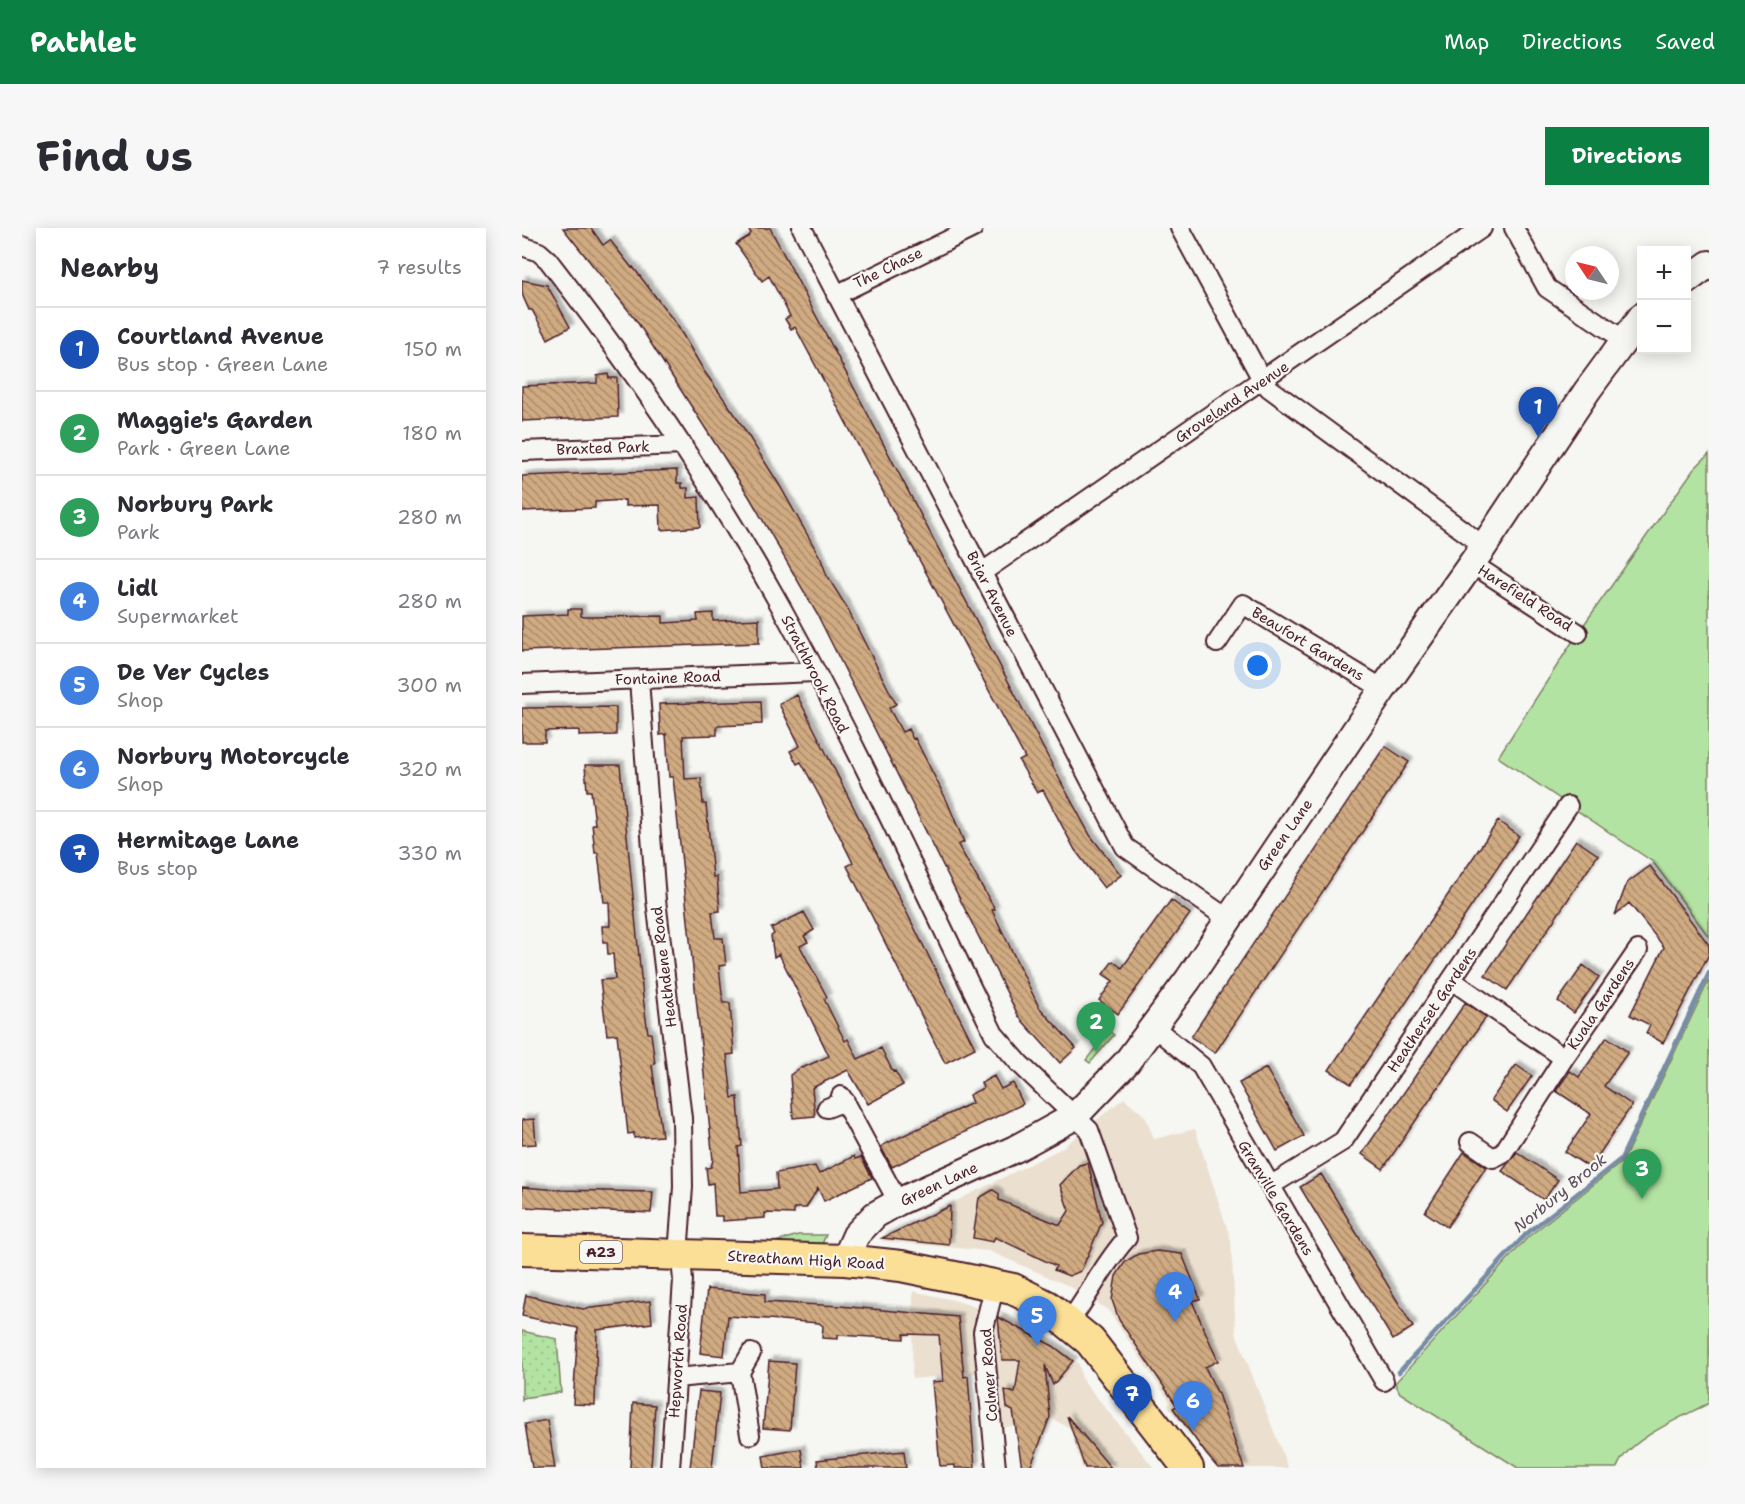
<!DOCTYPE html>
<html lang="en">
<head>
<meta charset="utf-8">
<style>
  :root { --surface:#fff; --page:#f7f7f7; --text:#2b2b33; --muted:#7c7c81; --line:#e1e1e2; --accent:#0b8043 }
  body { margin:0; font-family:"Shantell Sans",sans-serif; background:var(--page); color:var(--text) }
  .controls { position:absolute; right:18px; top:18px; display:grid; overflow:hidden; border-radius:0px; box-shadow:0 3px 15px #0003 }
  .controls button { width:54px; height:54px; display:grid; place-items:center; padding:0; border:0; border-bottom:2px solid var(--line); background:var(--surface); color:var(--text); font:30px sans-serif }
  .compass { position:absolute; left:1043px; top:18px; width:54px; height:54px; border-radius:50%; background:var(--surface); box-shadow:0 3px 15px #0003; rotate:305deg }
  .you { position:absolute; left:736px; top:438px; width:21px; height:21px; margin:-15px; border:4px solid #fff; border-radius:50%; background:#1a73e8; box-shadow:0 0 0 9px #1a73e833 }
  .badge { display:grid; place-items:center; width:39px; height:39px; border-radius:50%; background:var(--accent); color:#fff; font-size:20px; font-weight:700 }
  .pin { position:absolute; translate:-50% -50px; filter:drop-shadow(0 2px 3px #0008) }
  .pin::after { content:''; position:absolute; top:32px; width:21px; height:18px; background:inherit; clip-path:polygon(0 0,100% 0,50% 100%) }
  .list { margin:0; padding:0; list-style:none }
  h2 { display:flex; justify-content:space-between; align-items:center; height:78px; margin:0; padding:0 24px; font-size:26px }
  h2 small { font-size:20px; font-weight:400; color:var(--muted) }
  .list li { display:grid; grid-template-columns:39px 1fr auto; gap:18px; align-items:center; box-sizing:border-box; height:84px; padding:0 24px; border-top:2px solid var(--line) }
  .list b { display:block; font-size:22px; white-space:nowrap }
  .list p { margin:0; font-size:20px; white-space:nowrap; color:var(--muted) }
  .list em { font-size:20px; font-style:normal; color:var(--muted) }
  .map { position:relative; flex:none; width:1187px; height:1240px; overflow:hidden; border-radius:0px }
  header { display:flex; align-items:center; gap:36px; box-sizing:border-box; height:84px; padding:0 30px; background:var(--accent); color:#fff }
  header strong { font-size:28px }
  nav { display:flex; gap:33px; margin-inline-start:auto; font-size:21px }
  .intro { display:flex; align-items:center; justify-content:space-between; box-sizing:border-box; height:144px; padding:0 36px }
  h1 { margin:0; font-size:42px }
  .button { padding:15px 27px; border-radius:0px; background:var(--accent); color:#fff; font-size:21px; font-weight:700 }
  main { display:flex; gap:36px; padding:0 36px }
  aside { flex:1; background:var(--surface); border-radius:0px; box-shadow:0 3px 15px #0003 }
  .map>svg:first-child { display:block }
  .built { fill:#ebe0d0 }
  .grass { fill:url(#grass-dots); stroke:#7e8166; stroke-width:1.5 }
  .green { fill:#b3e3a2; stroke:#7e8166; stroke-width:1.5 }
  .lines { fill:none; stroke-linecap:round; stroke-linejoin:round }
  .stream { stroke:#768da5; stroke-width:4.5 }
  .building { fill:url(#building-back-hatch); stroke:#4a1f2b; stroke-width:1.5; filter:url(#shadow) }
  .minor-casing { stroke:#4a1f2b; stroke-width:22 }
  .secondary-casing { stroke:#4a1f2b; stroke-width:30 }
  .trunk-casing { stroke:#4a1f2b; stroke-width:34 }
  .minor { stroke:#f6f6f2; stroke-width:18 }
  .secondary { stroke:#f6f6f2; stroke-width:26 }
  .trunk { stroke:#fbdf96; stroke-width:30 }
  .labels { text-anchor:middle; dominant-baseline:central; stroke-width:4.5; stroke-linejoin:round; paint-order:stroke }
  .shield { fill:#f6f6f2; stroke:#7e6067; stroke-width:1.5 }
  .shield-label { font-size:14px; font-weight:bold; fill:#4a1f2b }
  .street-label { font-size:15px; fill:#4a1f2b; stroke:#f6f6f2 }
  .water-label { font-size:16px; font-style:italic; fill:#5c4d5e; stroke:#f6f6f2 }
</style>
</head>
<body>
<header>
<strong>Pathlet</strong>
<nav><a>Map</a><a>Directions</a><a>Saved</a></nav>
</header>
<div class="intro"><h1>Find us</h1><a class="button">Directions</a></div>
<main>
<aside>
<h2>Nearby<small>7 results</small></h2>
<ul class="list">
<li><span class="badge" style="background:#1a4fb4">1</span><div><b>Courtland Avenue</b><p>Bus stop · Green Lane</p></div><em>150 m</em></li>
<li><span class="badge" style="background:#2e9e5b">2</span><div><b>Maggie's Garden</b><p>Park · Green Lane</p></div><em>180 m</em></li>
<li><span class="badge" style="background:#2e9e5b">3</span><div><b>Norbury Park</b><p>Park</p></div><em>280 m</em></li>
<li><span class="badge" style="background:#3f7fe0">4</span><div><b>Lidl</b><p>Supermarket</p></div><em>280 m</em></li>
<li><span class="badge" style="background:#3f7fe0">5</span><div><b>De Ver Cycles</b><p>Shop</p></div><em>300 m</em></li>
<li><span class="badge" style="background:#3f7fe0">6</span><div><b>Norbury Motorcycle</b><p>Shop</p></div><em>320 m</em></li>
<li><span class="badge" style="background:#1a4fb4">7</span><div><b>Hermitage Lane</b><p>Bus stop</p></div><em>330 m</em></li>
</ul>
</aside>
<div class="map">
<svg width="1187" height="1240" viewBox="0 0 1187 1240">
  <defs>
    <pattern id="grass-dots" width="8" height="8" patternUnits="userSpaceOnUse" patternTransform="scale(1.5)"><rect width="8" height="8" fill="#b3e3a2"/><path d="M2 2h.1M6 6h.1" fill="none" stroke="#9bc28c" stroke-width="1.8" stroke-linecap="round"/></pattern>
    <pattern id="building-back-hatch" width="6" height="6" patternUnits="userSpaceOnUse" patternTransform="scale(1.5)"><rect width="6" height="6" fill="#d0ab82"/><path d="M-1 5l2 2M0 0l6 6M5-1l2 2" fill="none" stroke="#ab8b6b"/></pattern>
    <filter id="shadow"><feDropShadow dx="4" dy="-4" stdDeviation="1.5" flood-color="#0004"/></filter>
  </defs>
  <rect width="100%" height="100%" fill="#f6f6f2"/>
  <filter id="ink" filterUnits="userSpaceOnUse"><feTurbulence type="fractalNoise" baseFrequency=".0167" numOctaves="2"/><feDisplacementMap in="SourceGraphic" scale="12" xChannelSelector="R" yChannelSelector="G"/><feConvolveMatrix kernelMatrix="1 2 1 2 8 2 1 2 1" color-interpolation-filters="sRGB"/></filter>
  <g filter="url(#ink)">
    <path class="built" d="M602,870L623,888L632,911L673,901L709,1012L714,1105L766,1240H694L646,1178L648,1174L586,1082L547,1058L467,1023L360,1013V1010L540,920Z
      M391,1063L435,1073L480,1088L532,1116L557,1136L560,1151L632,1240H560L548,1200L530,1191L480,1200L472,1143L390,1151Z"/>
    <path class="grass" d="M0,1103L35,1111L39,1164L1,1170L0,1173Z"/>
    <path class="green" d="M1187,226V709L1131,634L976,529L1056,405L1172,241Z
      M1187,752V1175C1161,1189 1104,1212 1095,1240H996L878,1165L873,1155L1006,1009L1101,933Z
      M587,803L592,807L568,835L564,832Z
      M276,1007H304L300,1016L253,1014Z"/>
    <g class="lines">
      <path class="stream" d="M877,1144L1004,1006L1099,931L1187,745"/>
    </g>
    <path class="building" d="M41,0H69L81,17L88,12L110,40L111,39L155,97L182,143L212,185L258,258L299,331L305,348L324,378L374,476L367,480L380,504L386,501L391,511L393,510L425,573L442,614L436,617L473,681L470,682L517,779L554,820L538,835L497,789L295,386L228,270L114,92Z
      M225,0H248L538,552L568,607L599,647L582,660L553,622L521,562L515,565L509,554L497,533L503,530L273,99L269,101L263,91L268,88L247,48L240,53L214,16L227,8L229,5Z
      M0,52L25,57L48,99L26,111L10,82H7L0,66Z
      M86,146L87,150H95L96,189L0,193V158L75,155V148Z
      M155,242V255H160V260H166V270L177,269L178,299L139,302L138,277L103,278V272L73,274V280L0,283V248Z
      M46,381H59V388L62,389L141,388V395L176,393L175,386L191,385V393L237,391V415L0,423V388L46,386Z
      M275,467L453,820L423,835L325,638L331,635L298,569L279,534L275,536L268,523L278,518L257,476Z
      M239,473L240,496L195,498V507L161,508L163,551L179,550L181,576H184L191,649H195L198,683L190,684L193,710H201L204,737L197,738L201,775H208L212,826L205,827L210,870L216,869L217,887L220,918L216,919L219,964L255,961L254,945L293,938L297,946L332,928L333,931L339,929L350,950L302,973L296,960L284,980H272V986L243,985V990L200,993V988H193L191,955L186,956L184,940L189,939L191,932L151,549H147L144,506L138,507L137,476Z
      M94,479V507L57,508V502L23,503V514H0V480Z
      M863,518L887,534L693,825L669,809Z
      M63,537H98L121,769L126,805H129L133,836L130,837L140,908L112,910V905L106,906L95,806L85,807L78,752L93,751L91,726H86L85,714H81L80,698H88L87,674H82L76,625H73L70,596H73L69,563H65Z
      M976,593L997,608L829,856L807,842Z
      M1054,612L1076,627L985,762L963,747Z
      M1128,638L1187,717V726L1141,815L1124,805L1128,797L1108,787L1142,719L1107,675L1093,687L1105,655Z
      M649,672L668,686L596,786L577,772L591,753L581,746L591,733L600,740Z
      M282,684L292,702L282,708L286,714L278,718L305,769L302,771L323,813L326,811L336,831L359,820L371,844L373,843L381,857L346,876L326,842L290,860L293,888L271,890L268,847L279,839L280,840L307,828L257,726L252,729L249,708L252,706L249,700Z
      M1061,737L1077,749L1052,785L1036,773Z
      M943,775L964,789L861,941L840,926Z
      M1085,809L1106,824L1082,858L1110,877L1068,940L1043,924L1069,886L1034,863L1048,843L1057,849Z
      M994,837L1010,848L985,884L969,872Z
      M744,840L782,908L755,923L717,855Z
      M472,848L479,861L491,855L501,876L370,939L359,919L361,917L450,875L447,867L461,860L459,855Z
      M12,891L14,916L0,917V892Z
      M942,924L964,939L925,999L903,984Z
      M995,924L1036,952L1022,972L980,943Z
      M566,935L580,994L559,1043L547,1048L532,1042L534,1038L473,1009L471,1014L451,1010L457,970L471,962L477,966V972L538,997L547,983L538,957L557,937Z
      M799,946L891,1099L871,1112L778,959Z
      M0,959L39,962L131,964L129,985L0,979Z
      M428,978L427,1017L360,1010Z
      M635,1023L660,1026L678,1071L670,1073L696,1133L683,1139L696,1166L722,1240H696L684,1226L651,1180L655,1178L597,1092L590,1072L594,1048L603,1034L616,1026Z
      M185,1061L243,1066V1074L318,1078L436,1089L442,1149L446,1148L453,1240H433V1237L418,1238L410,1154L421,1153L417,1107L382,1106V1111L316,1107V1111L300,1110L301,1098L297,1095L206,1088L202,1128L178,1125Z
      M4,1067L61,1081L128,1073L130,1095L75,1102L73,1177L51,1176L56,1100L0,1088Z
      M476,1089L531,1118L551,1133L531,1157L523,1137L528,1189L508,1240H500L491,1183L485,1180L483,1162L493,1165L498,1132H480Z
      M247,1133L273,1135L268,1202L241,1200Z
      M177,1163L198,1165L190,1240H168Z
      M111,1175L133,1177L129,1240H108Z
      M545,1188L589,1240H563Z
      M25,1192L33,1240H10L3,1196Z
      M279,1221L282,1240H243L241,1228Z
      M382,1223L384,1240H296L295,1232Z"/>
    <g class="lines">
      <defs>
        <path id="minor" d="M280,0L603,619L706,691
          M658,0L737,146L747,160L962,318
          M992,0L1025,60L1102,112
          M0,18L17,24L26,32C112,142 191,257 259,379C336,518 402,664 472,806L498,836L567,902L605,1010C582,1035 568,1066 547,1094
          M314,67L451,0
          M0,223L161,217
          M949,335L1056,405
          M459,345L960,0
          M695,415L721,376L861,461
          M117,452L134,672L160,890L161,959L157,1013L161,1052L148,1240
          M0,456L293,444
          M931,753L1042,830L1116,722
          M633,800L679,838L862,1153
          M319,868L376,974
          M305,880L323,873
          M948,914L971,930L981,925L1042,830
          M748,958L821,913L1046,578
          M473,1056L461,1104L474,1240
          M218,1144L229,1125
          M154,1150L218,1144L228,1207"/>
        <path id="secondary" d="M1164,53L1187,36
          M323,1032L334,1007L353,987L376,974L493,921L553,888L604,835L666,752L861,461L962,318L1065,163L1120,88"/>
        <path id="trunk" d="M0,1022L323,1032L379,1038L491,1061L525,1078L568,1113L666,1240"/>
      </defs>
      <use href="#minor" class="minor-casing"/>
      <use href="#secondary" class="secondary-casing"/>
      <use href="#trunk" class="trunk-casing"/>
      <use href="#minor" class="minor"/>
      <use href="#secondary" class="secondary"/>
      <use href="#trunk" class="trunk"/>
    </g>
  </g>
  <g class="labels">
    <rect class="shield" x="58" y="1013" width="42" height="22" rx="4.5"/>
    <g class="shield-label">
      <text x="79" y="1024">A23</text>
    </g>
    <g class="street-label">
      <text transform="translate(366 40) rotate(-26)">The Chase</text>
      <text transform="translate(710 174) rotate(-34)">Groveland Avenue</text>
      <text transform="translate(81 220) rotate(-2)">Braxted Park</text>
      <text transform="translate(470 366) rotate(63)">Briar Avenue</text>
      <text transform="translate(1003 370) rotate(33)">Harefield Road</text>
      <text transform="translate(786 416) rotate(31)">Beaufort Gardens</text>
      <text transform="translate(293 446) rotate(63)">Strathbrook Road</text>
      <text transform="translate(146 450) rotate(-2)">Fontaine Road</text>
      <text transform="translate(763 607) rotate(-55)">Green Lane</text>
      <text transform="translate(142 739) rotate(-97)">Heathdene Road</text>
      <text transform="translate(1079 776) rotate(-56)">Kuala Gardens</text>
      <text transform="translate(910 782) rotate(-56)">Heatherset Gardens</text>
      <text transform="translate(417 956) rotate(-25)">Green Lane</text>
      <text transform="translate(754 970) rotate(59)">Granville Gardens</text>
      <text transform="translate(284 1032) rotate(3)">Streatham High Road</text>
      <text transform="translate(156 1133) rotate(-86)">Hepworth Road</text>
      <text transform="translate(467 1147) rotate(-94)">Colmer Road</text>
    </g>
    <g class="water-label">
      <text transform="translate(1038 965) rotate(-39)">Norbury Brook</text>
    </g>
  </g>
</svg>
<div class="controls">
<button>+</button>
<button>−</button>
</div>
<svg class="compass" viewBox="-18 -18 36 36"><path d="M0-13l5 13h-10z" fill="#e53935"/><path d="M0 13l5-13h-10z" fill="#7c7c81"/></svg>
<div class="you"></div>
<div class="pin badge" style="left:1016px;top:209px;background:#1a4fb4">1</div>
<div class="pin badge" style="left:574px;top:824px;background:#2e9e5b">2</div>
<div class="pin badge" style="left:1120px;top:971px;background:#2e9e5b">3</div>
<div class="pin badge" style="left:653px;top:1094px;background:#3f7fe0">4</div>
<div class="pin badge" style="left:515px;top:1118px;background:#3f7fe0">5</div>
<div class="pin badge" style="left:671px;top:1203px;background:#3f7fe0">6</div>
<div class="pin badge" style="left:610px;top:1196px;background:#1a4fb4">7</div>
</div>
</main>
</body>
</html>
